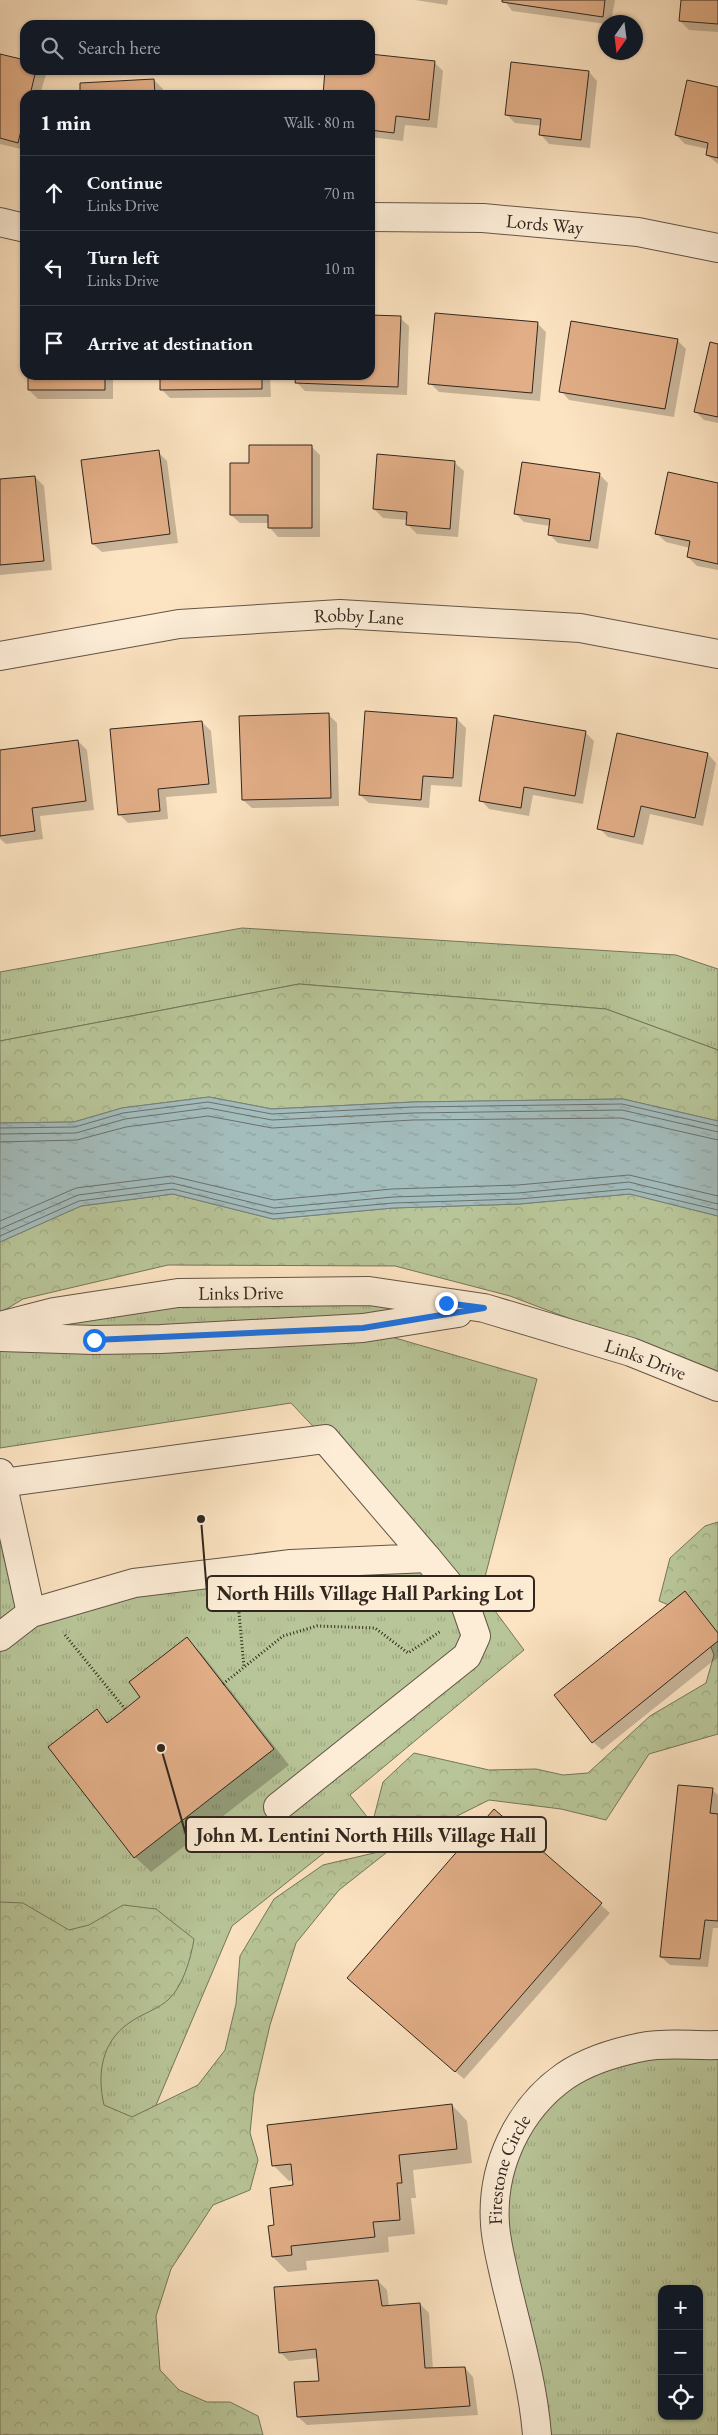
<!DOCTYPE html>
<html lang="en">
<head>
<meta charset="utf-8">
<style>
  :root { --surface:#171b24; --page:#242831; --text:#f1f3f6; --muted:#9ea1a6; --line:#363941 }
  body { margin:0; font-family:"EB Garamond",serif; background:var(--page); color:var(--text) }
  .controls { position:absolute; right:15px; bottom:15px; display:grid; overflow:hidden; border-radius:10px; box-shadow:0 1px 4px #0004 }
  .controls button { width:45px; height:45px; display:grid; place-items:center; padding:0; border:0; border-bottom:1px solid var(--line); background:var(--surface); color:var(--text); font:25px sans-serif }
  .compass { position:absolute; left:598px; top:15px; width:45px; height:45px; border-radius:50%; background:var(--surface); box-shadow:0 1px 4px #0004; rotate:194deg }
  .stop { position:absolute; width:15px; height:15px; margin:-11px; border:4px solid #1a73e8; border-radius:50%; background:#fff }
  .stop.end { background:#1a73e8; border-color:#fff; box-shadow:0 1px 5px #0008 }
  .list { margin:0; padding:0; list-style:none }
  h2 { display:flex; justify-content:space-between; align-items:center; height:65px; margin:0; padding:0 20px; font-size:21px }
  h2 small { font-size:16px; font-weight:400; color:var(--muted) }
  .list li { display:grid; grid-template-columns:32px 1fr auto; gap:15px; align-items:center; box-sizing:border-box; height:75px; padding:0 20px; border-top:1px solid var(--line) }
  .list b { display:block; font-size:19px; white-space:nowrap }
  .list p { margin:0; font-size:16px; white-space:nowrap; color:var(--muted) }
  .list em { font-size:16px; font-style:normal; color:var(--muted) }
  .icon { flex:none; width:28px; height:28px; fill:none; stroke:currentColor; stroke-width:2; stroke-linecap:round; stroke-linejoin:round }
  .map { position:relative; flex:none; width:718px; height:2435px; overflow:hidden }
  .search { position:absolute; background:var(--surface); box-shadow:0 1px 4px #0004; left:20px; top:20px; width:355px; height:55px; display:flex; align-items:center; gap:12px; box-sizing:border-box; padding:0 18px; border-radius:15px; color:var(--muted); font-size:19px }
  .panel { position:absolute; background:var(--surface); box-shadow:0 1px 4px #0004; left:20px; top:90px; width:355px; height:290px; border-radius:15px }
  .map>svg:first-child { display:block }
  .grass { fill:url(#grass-tufts); stroke:#74765b; fill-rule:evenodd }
  .forest { fill:url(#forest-crowns); stroke:#74765b }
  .water { fill:url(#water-ripples); stroke:#75807d }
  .shadow { fill:#0003 }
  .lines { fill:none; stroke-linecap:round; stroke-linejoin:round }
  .shore { stroke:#6a716d; stroke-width:1 }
  .building { fill:#e2ae87; stroke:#30261e }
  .minor-casing { stroke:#635547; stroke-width:30 }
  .path { stroke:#30261e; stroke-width:3; stroke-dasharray:1 2.5; stroke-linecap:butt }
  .minor { stroke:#fdedd7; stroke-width:28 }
  .route { stroke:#1a73e8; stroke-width:6 }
  .labels { text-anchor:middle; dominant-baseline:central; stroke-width:4; stroke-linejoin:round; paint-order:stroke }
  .street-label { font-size:19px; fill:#30261e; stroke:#fdedd7 }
  .leader { fill:none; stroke:#30261e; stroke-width:2 }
  .callout-dot { fill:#30261e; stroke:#fdedd7; stroke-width:2 }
  .callout { fill:#fdedd7; stroke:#30261e; stroke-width:2 }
  .callout-label { font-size:20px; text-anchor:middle; font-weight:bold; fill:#30261e }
</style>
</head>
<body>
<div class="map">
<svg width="718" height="2435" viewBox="0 0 718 2435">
  <defs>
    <pattern id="grass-tufts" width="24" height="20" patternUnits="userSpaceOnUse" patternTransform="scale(1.25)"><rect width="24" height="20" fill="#b8c598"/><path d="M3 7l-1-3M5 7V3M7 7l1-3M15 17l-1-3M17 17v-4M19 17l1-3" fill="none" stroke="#9ea983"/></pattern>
    <pattern id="forest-crowns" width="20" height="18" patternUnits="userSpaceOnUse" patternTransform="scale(1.25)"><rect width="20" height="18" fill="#b8c598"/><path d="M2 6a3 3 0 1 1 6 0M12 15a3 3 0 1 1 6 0" fill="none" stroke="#9ea983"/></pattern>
    <pattern id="water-ripples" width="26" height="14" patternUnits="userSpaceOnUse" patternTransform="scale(1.25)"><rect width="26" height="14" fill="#a3bcbc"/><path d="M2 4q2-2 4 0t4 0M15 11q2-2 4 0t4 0" fill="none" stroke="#8da1a1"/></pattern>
  </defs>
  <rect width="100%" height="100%" fill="#fce3c1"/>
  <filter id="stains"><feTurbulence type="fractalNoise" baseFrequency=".004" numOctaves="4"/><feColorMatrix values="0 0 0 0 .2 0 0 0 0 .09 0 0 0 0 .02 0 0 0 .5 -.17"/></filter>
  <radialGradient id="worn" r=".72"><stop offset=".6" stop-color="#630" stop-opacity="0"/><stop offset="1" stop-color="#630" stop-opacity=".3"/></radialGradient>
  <path class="grass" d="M242,928L676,955L718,969V1050L606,1009L299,984L0,1041V972Z
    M178,1293L484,1308L364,1329L537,1379L481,1592L524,1650L350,1795L368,1818L232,1926L16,2435H0V1473L31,1613L134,1583L423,1556L325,1439L291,1403L0,1448V1326Z
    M718,2045V2435H537L495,2223L533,2104L565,2076ZM662,2289H699V2416H662Z"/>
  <path class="forest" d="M299,984L606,1009L718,1050V1121L623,1099L413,1102L272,1109L209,1097L122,1108L74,1122L0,1123V1041Z
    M173,1194L273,1219L393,1208L519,1204L630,1194L718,1216V1375L510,1296L395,1266L168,1265L23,1299L0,1313V1242L81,1206Z
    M718,1522V1734L649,1754L606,1820L561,1809L489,1800L391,1849L339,1890L296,1943L270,2025L254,2094L250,2133L258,2160L250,2190L213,2205L171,2269L156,2316L160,2370L179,2390L207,2402H230L258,2416L263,2435H0V1902L23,1903L69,1930L89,1925L123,1905L156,1909L194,1939C191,1958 183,1986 169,1999C159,2009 141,2014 129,2023C101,2042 97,2075 104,2105L132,2117L198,2085L225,2050L236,2004L240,1956L274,1899L323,1865L391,1849L374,1817L383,1782L414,1753L489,1770L536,1769L563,1775L588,1773L650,1716L706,1683L714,1655L700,1618L659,1601L670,1558L705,1526Z"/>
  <path class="water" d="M209,1097L272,1109L413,1102L623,1099L718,1121V1216L630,1194L519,1204L393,1208L273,1219L173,1194L81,1206L0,1242V1123L74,1122L122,1108Z"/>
  <path class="shadow" d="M415,0H448L447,5Z
    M504,0H615L611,22L606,24L512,11Z
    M682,0H718V32L689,30L680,21Z
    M0,55L25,62V70H42L46,74L40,95H25V150L0,144Z
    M370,56L434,62L443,71L437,128L405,125L403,141L370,137V95H324L326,70H370Z
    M589,72L597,81L590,148L549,144L541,135L542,126L515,123L506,114Z
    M154,80L163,89V95H82Z
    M718,88V164L707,155L708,149L685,144L676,135Z
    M370,316L400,318L409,326L407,395L305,391L297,383V375H370Z
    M537,323L546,332L540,401L439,392L430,383Z
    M677,340L686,349L674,417L569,400L561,391Z
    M718,346V423L704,420L695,411Z
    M29,375H113V399H38L29,390Z
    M161,375H270L271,397L170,398L161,389Z
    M311,446L320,455V537H278L270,528L269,523H240L231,515L251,464Z
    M158,452L167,461L178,543L102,552L93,544Z
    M455,463L464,471L458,537L417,534L408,525V520L383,518L374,509Z
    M600,475L608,483L598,549L558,543L549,534L550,526L524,522L515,513Z
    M35,477L44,486L52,570L0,575V480Z
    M718,484V570L697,566L688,557L690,548L666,542L657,534Z
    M328,714L337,723L339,806L252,808L243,800Z
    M457,719L466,728L462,787L431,785L429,808L369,803L360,795Z
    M202,722L211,731L217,793L166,797L168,819L128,823L119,814Z
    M585,732L594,741L583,804L533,795L529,816L489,809L481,800Z
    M78,741L87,750L94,810L40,816L43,839L6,844L0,839V751Z
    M708,754L716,763L703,826L650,814L643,845L608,837L599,828Z
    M684,1593L718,1633V1657L602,1750L593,1742Z
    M187,1639L202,1654L289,1765L151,1872L135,1857L50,1747L97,1711L109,1723L142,1697Z
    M712,1790L718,1795V1928H713L708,1967L670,1965L661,1957Z
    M494,1811L610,1913L464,2079L357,1987Z
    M452,2105L467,2121L472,2163L413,2170L416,2198H411L415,2234L388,2237L389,2252L306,2261L307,2270L288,2272L273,2257L276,2226L294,2186V2180L289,2181L273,2165Z
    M378,2281L387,2290L389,2306L420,2304L429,2313L433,2369L465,2368L473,2377L478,2415L307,2425L298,2417L320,2382L318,2358L289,2361L280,2352Z"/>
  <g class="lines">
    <path class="shore" d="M0,1128L75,1127L123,1113L208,1102L272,1114L413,1107L622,1104L718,1126
      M0,1134L76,1133L125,1119L208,1108L272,1120L413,1113L622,1110L718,1132
      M0,1142L77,1140L126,1127L208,1116L272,1128L413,1120L621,1118L718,1140
      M0,1221L76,1188L172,1176L274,1200L392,1189L518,1185L629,1175L718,1196
      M0,1229L78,1195L172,1183L274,1208L393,1197L518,1193L629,1182L718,1204
      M0,1236L79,1201L173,1189L273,1214L393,1203L519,1199L629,1189L718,1210"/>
  </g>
  <path class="building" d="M502,0H605L603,17L502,2Z
    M681,0H718V24L679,21Z
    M0,54L25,60V70H36L30,95H25V114L18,143L0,138Z
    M370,54L435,61L429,120L396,116L394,133L370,130V95H323L325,70H370Z
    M511,62L589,71L581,140L539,135L541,119L505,115Z
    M154,79L155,95H80V83Z
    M687,80L718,87V158L706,155L708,143L675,135Z
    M435,313L538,322L532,393L428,384Z
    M370,315L401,316L398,387L295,383L296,375H370Z
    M571,321L678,339L665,409L559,392Z
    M710,342L718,344V417L694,412Z
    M28,375H105V390H28Z
    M160,375H262V389L160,390Z
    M249,445H312V528H268V515H230V463H249Z
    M159,450L170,534L92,544L81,460Z
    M377,454L455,461L450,529L406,525L407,512L373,509Z
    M522,462L600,473L590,541L548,535L550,519L514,514Z
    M668,472L718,483V564L687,557L690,541L655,534Z
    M35,476L44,561L0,565V479Z
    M365,711L457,718L453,778L423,776L421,800L359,795Z
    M329,713L331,798L242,800L239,716Z
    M494,715L586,731L575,796L524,787L521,808L479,801Z
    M202,721L209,784L158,789L160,811L118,815L110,729Z
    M617,733L708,753L695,818L641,806L634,837L597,829Z
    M78,740L86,801L32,808L35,831L0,836V750Z
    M685,1591L718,1633V1641L592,1743L554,1695Z
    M187,1637L274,1749L134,1858L48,1747L97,1709L107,1723L125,1709L140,1697L129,1682Z
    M678,1785L713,1788L710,1813L718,1814V1921L705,1920L700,1959L660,1957Z
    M494,1809L602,1903L455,2072L347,1978Z
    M452,2104L457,2149L399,2155L402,2183H397L400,2220L373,2222L375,2237L291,2246L292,2255L272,2257L268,2226L274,2225L270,2188L293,2185L291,2164L272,2166L267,2125Z
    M378,2280L382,2306L420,2303L425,2368L465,2367L470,2406L297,2417L294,2382L319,2381L316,2349L279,2353L274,2287Z"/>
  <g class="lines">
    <defs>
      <g id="minor">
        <path id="s1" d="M370,217L483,218L638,232L718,248"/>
        <path d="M0,222L25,228"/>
        <path id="s2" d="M0,656L179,624L340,614L580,628L718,654"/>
        <path id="s3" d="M0,1326L54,1312L178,1293L369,1291L484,1308L631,1352L718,1387"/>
        <path d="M0,1337L94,1340L161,1339L363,1328L458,1313"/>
        <path d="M0,1473L31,1613"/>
        <path d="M0,1637L31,1613L134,1583L291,1564L427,1558L325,1439L2,1483"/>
        <path d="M278,1807L467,1656L476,1636L465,1604L427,1558"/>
        <path id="s4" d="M537,2435C533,2384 518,2333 506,2283C502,2264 496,2243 495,2224C491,2167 518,2109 565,2076C587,2061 617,2052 642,2047C666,2042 694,2046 718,2045"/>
      </g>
    </defs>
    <use href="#minor" class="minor-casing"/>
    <path class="path" d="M238,1602L244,1667
      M65,1635L125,1709
      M223,1684L283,1636L317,1626L375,1628L408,1653L441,1631"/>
    <use href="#minor" class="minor"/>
  </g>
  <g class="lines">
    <path class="route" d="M94,1340L363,1328L484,1308L446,1303"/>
  </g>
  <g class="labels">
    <g class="street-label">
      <text stroke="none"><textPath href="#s1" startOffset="175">Lords Way</textPath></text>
      <text stroke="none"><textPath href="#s2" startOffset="362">Robby Lane</textPath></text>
      <text stroke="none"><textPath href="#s3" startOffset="244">Links Drive</textPath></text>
      <text stroke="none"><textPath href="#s3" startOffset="658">Links Drive</textPath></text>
      <text stroke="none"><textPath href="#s4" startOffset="272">Firestone Circle</textPath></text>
    </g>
  </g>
  <path class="leader" d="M201 1519L207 1593M161 1748L186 1835"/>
  <g class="callout-dot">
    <circle cx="201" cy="1519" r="5"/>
    <circle cx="161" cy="1748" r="5"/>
  </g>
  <g class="callout">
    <rect x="207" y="1576" width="327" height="35" rx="5"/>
    <rect x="186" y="1817" width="360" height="35" rx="5"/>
  </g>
  <g class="callout-label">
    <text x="370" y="1600">North Hills Village Hall Parking Lot</text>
    <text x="366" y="1842">John M. Lentini North Hills Village Hall</text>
  </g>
  <rect width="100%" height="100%" filter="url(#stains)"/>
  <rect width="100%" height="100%" fill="url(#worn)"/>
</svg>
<div class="controls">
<button>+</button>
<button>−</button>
<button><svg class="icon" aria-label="locate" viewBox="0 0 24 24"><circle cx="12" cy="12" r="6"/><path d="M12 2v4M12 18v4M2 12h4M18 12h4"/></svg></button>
</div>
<svg class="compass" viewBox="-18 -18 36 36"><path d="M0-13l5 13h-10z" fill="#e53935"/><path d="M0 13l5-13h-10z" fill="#9ea1a6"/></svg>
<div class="stop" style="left:94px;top:1340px"></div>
<div class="stop end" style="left:446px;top:1303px"></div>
<div class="search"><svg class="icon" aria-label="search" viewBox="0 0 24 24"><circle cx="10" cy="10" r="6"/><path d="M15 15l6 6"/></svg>Search here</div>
<section class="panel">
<h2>1 min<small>Walk · 80 m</small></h2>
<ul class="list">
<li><svg class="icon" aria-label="ahead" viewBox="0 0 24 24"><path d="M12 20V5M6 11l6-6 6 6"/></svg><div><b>Continue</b><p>Links Drive</p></div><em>70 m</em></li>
<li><svg class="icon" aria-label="left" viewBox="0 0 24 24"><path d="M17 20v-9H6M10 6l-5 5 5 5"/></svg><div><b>Turn left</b><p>Links Drive</p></div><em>10 m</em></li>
<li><svg class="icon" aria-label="arrive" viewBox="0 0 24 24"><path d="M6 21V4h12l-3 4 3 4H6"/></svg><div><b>Arrive at destination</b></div></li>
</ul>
</section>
</div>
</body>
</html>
